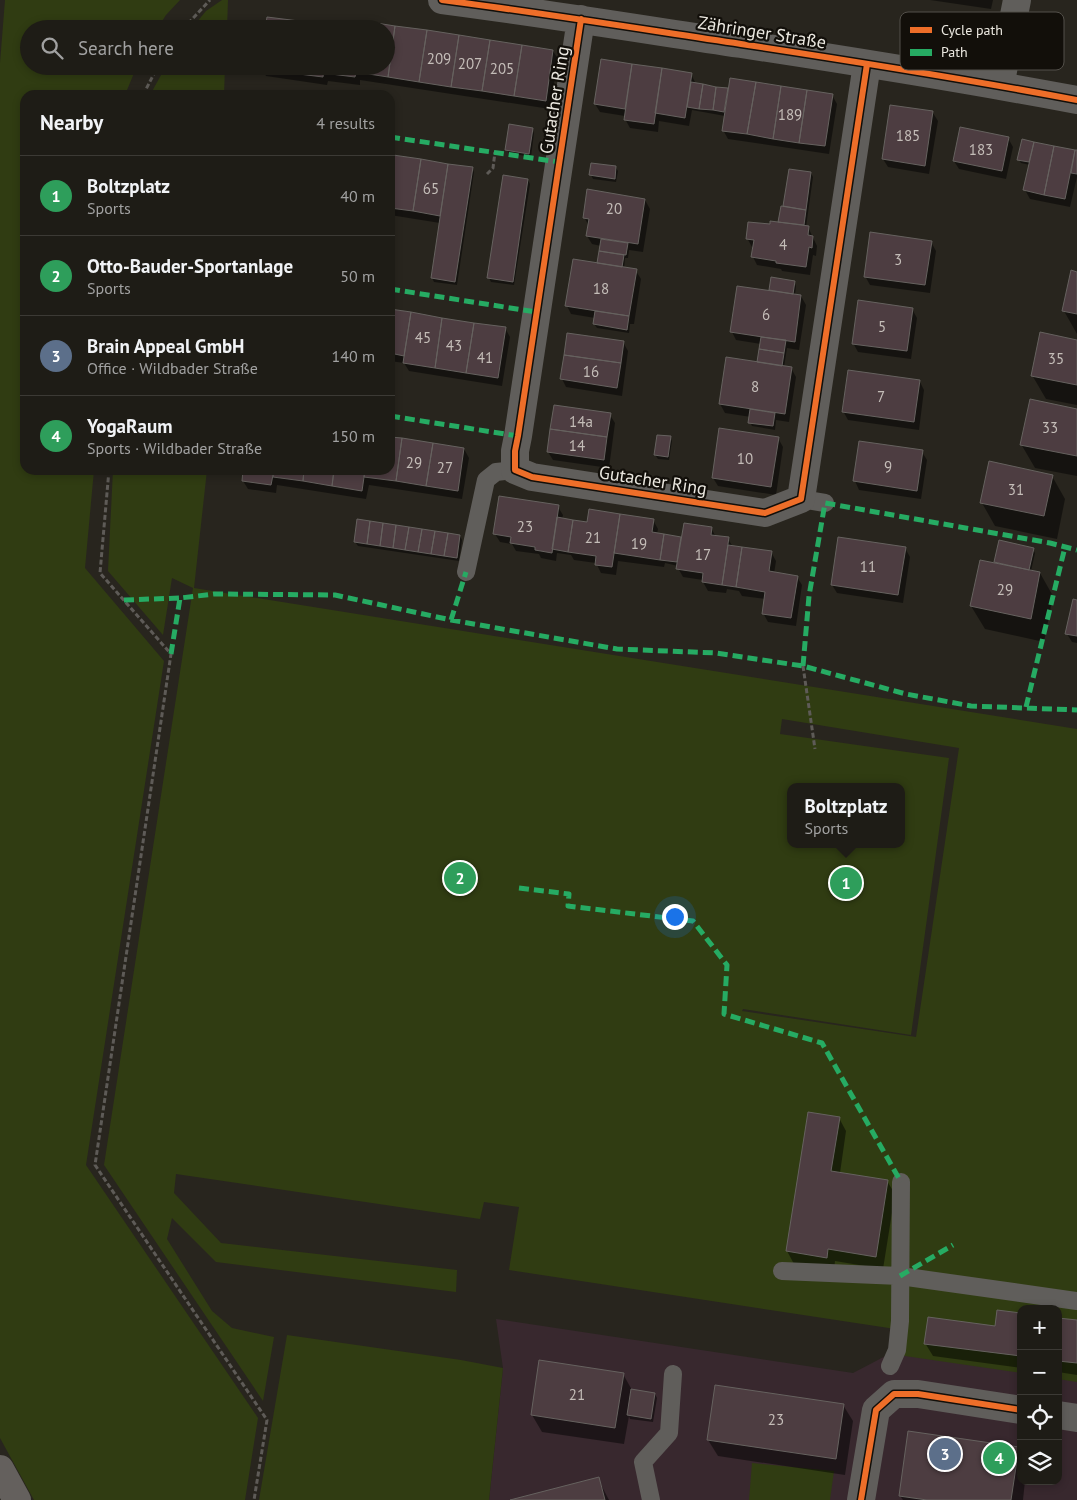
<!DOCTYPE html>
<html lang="en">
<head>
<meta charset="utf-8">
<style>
  :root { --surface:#1e1c16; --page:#2b2923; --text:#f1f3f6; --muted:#a1a1a1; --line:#3c3a35; --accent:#a7a49c }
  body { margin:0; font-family:"PT Sans",sans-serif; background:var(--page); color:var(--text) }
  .controls { position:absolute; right:15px; bottom:15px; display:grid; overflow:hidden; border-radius:10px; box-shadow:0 2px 8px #0003 }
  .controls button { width:45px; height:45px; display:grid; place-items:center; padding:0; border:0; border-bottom:1px solid var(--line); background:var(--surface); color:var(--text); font:25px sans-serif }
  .you { position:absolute; left:674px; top:916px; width:18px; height:18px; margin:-12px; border:4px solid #fff; border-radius:50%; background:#1a73e8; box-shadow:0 0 0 8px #1a73e833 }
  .badge { display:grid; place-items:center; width:32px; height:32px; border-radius:50%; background:var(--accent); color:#fff; font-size:16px; font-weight:700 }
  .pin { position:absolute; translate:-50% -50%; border:2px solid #fff; box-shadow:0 1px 5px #0006 }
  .popup { position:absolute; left:787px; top:783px; width:118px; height:65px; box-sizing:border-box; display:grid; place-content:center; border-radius:10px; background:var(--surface); filter:drop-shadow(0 1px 4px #0005); font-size:16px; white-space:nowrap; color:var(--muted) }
  .popup b { font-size:19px; color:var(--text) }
  .popup::after { content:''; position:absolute; left:50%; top:100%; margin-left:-10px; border:10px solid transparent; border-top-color:var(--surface) }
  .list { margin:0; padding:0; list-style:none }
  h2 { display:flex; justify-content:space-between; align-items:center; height:65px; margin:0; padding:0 20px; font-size:21px }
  h2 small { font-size:16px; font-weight:400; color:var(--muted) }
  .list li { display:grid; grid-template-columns:32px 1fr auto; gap:15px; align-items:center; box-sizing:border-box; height:80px; padding:0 20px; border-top:1px solid var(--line) }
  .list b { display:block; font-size:19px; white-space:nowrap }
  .list p { margin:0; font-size:16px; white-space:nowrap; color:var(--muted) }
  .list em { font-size:16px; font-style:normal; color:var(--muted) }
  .icon { flex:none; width:28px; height:28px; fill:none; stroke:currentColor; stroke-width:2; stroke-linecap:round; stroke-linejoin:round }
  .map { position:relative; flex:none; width:1077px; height:1500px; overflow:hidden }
  .search { position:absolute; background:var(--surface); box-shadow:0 2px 8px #0003; left:20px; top:20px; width:375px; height:55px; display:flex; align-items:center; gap:12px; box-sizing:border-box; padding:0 18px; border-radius:28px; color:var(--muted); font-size:19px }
  .panel { position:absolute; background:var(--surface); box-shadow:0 2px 8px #0003; left:20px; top:90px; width:375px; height:385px; border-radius:15px }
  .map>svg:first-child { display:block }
  .commercial { fill:#38282e }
  .green { fill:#303c12; fill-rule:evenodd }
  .shadow { fill:#0007 }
  .building { fill:#4d3d41; stroke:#66625f }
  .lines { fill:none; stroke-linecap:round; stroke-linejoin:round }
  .path { stroke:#5e5b57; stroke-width:3; stroke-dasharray:5 2.5; stroke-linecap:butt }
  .service { stroke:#605e5b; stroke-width:18 }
  .minor { stroke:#605e5b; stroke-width:28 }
  .secondary { stroke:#64605d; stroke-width:28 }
  .quiet { stroke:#26ab63; stroke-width:5; stroke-dasharray:10 5; stroke-linecap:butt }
  .cycleway-casing { stroke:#120f0a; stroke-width:9 }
  .cycleway { stroke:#ee6e29; stroke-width:6 }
  .labels { text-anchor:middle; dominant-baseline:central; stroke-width:4.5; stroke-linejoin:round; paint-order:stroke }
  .number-label { font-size:15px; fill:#c4bdb8 }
  .street-label { font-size:18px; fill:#ebe8e0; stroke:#120f0a }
  .key { fill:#120f0a; stroke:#53504a; stroke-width:1 }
  .key-label { font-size:14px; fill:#ebe8e0 }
</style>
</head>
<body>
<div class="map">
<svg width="1077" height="1500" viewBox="0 0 1077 1500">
  <rect width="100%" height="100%" fill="#28251e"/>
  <path class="commercial" d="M496,1319L853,1373L897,1350L1021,1371V1481H1058V1377L1077,1380V1500H489L503,1368Z"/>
  <path class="green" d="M5,0H180L166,15L157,29H29V66H137L127,90L126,95H25V470H94L85,568L164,661L86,1165L258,1418L245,1500H34L0,1438V63Z
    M222,0H228L227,29H191L206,11Z
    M166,66H225L224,95H150Z
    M113,470H207L194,588L1077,729V1382L1058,1379V1309H1021V1373L898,1355L902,1330L509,1270L519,1207L484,1202L480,1219L176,1174L174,1193L221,1243L457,1270L456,1292L216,1262L172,1218L167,1239L212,1311L232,1328L274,1337L263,1401L104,1165L193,588L172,578L163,635L108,571ZM782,719L959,748L916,1037L742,1011L743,1009L911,1035L949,758L780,734ZM791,787H901V844H791Z
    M287,1335L461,1360L503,1368L489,1500H259Z
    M752,1463L834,1471L830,1500H749Z"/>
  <path class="shadow" d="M930,0H993L991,9Z
    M268,18L331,28H364L365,22L553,51L558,59L550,109L360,80V85L328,81L327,85L266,76L261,66H386V29H267Z
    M602,60L691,74L696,84L727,89L729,92L832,95L837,104L829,154L728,139L723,130L725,116L692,110L689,126L659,121L658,132L630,128L625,119V116L600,112L595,104Z
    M933,113L938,121L929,174L888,167L883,159Z
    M532,129L534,133L531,157L509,153L506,149Z
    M1008,138L1013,147L1006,179L959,169L954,161Z
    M1033,143L1035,145V143L1077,152V177L1070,207L1030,199L1025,190L1030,165L1021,163L1019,160Z
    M394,156L472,168L474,172L457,285L434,282L432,278L440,223L390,215V170L392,171Z
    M616,168L618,171L616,182L593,179L591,175Z
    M790,170L811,173L813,177L806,227H808L817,246L816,256L813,255L810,275L782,271L781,269L757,265L753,257L754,247H752L747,238L771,226L781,223L780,221L784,208Z
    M528,180L530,184L514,285L491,282L489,278Z
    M645,200L650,209L643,252L629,250L628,258H625L624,269L636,271L641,279L634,324H630L629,333L597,328L594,324L595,318L571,314L567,306L599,263L601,246L592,244L587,236L589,226L584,217Z
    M931,242L936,251L930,293L870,285L865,276Z
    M1077,273V334L1064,311Z
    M772,278L794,282L796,286L795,295L801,296L806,305L799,350L787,348L784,367L791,368L796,377L789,422L776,420L775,430L752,426L750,422L751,417L725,413L720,404L759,364L761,344L736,340L732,332L770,292Z
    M912,309L917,318L911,359L858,352L853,343Z
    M390,311L505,328L510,337L502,386L409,371L404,363L390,361Z
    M1077,341V405L1046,399L1032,375Z
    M623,342L628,351L622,396L566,387L562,379Z
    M920,382L924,390L919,430L848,420L843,411Z
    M1077,410V476L1035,468L1021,444Z
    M610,415L615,423L609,468L553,460L548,452Z
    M390,438L464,449L469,458L462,499L369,485L366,499L277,485L276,493L248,489L243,481L245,470H390Z
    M670,438L672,441L669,460L658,459L655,455Z
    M778,438L783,447L776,495L718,486L713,478Z
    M922,452L927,460L921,499L859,490L855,481Z
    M1052,476L1065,499L1057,539L995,526L982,503Z
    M558,507L563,515L562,519L588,523L653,520L658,529L657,534L680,538L682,541L711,528L716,537L728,539L733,547L771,552L776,561L774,574L797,577L802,585L796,626L768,622L763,613L765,599L742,596L739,591L727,589L726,593L708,591L703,582V580L683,577L678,568V566L665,563L664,567L618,561L616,575L601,573L596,563L574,560L571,555L557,553L556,561L541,558L539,554L516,551L512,544L500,542L495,534Z
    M460,536L462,540L459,561L358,546L355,542Z
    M905,548L910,557L903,603L837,593L832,585Z
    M1033,549L1035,553L1031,571L1040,573L1053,596L1044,642L985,629L971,606L997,564L996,562Z
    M1077,601V643L1072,642L1067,634Z
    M839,1118L846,1131L840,1173L887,1181L895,1194L883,1269L835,1261L834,1270L794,1264L787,1251Z
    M1021,1314V1368L933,1356L925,1343L996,1327Z
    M1058,1319L1077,1321V1375L1058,1372Z
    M623,1374L632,1390L655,1394L657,1398L653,1422L630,1419L629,1416L624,1444L542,1432L532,1415Z
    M843,1405L853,1421L845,1475L718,1456L708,1440Z
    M1018,1448L1021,1453V1481H1025L1023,1500H903L900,1496Z
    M598,1479L609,1500H515Z"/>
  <path class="building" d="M267,17L299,21L298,29H265Z
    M299,21L330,26V29H298Z
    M331,21L363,26L362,29H330Z
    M364,21L395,26L388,77L356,72L357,66H386V29H362Z
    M395,26L427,30L419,82L388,77Z
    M427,30L459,35L451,87L419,82Z
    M459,35L490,40L482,91L451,87Z
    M490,40L522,45L514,96L482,91Z
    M522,45L553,50L546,101L514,96Z
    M601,59L632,64L625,109L594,104Z
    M632,64L662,68L654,124L624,120Z
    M260,66H292L291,73L259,68Z
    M292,66H324L323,77L291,73Z
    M324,66H357L355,77L323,73Z
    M662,68L692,73L685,118L655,113Z
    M730,78L756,82L747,134L722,131Z
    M691,82L703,84L699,109L687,107Z
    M756,82L781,86L773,139L747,134Z
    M703,84L716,87L713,110L699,109Z
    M781,86L807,90L799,143L773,139Z
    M716,87L728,88L724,112L713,110Z
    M807,90L833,94L825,146L799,143Z
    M890,105L933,111L925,166L882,159Z
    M509,124L533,128L529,154L505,150Z
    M960,127L1009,137L1002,171L953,161Z
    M1022,139L1034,142L1029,162L1017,160Z
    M1034,142L1054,146L1044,195L1023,190Z
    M1054,146L1075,150L1065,199L1044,195Z
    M1075,150H1077V174L1071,173Z
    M393,155L421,159L413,211L390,208V175Z
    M421,159L448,164L440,216L413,211Z
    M591,163L616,166L615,179L589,175Z
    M448,164L473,167L455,282L431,278Z
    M789,169L811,172L806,210L783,206Z
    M503,175L528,179L513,282L487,278Z
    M587,189L645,199L638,244L586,236L589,219L583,218Z
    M781,206L806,210L804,225L778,222Z
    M770,221L809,226L808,235L813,236L812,248L809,247L806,267L776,263V261L751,257L754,240L746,239L748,222L770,224Z
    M870,232L932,241L925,285L864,277Z
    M601,239L628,243L626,255L599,251Z
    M599,251L624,255L622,267L597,263Z
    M573,259L637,269L629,316L565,306Z
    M1071,270L1077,272V314L1062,311Z
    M771,277L795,281L793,294L769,290Z
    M737,286L801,295L795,342L730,332Z
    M858,300L913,308L907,351L852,344Z
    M390,309L411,312L404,356L390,353Z
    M595,311L629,316L627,330L593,324Z
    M411,312L442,318L435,368L403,363Z
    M442,318L474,323L466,373L435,368Z
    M474,323L506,327L498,378L466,373Z
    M1040,332L1077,340V385L1031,376Z
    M567,333L624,341L621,363L564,355Z
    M761,337L786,340L784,353L759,349Z
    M759,349L784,353L782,366L757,362Z
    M564,355L621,363L617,388L560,379Z
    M726,357L792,367L785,414L719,404Z
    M848,370L920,380L914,422L842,412Z
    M1030,399L1077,409V456L1020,445Z
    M554,405L611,413L607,437L550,429Z
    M750,409L775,413L773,426L748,423Z
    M719,428L779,437L771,487L712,478Z
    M550,429L607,437L604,460L547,452Z
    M657,435L671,436L668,457L654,455Z
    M390,437L402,438L396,481L364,477L365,470H390Z
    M402,438L433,443L426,486L396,481Z
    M859,441L923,450L917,491L853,481Z
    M433,443L464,448L458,491L426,486Z
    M989,461L1053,475L1044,516L980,503Z
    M243,470H274L271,485L242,481Z
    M274,470H304L303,481L273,477Z
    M304,470H334L332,486L303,481Z
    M334,470H365L362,491L332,486Z
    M499,496L559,505L552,553L535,550V547L510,543L511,537L493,534Z
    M589,509L620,514L612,567L595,565L596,556L568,552L573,520L587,522Z
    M620,514L654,519L652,532L664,534L660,560L614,553Z
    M557,517L573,520L568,552L552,549Z
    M357,519L370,521L367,544L354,542Z
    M370,521L383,523L380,546L367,544Z
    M383,523L396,525L393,548L380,546Z
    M684,523L712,527L711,535L729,537L722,585L702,582L703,573L676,569Z
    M396,525L409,527L405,550L393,548Z
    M409,527L422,529L418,552L405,550Z
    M422,529L435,531L431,554L418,552Z
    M435,531L448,533L444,556L431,554Z
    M448,533L460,535L457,558L444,556Z
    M664,534L681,537L677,562L660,560Z
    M838,537L906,547L898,595L831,585Z
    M999,540L1034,548L1029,570L994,562Z
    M728,545L742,547L736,587L722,585Z
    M742,547L772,551L769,571L798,576L791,618L762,614L765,592L736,587Z
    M980,560L1040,572L1031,619L970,606Z
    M1073,599L1077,600V636L1065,634Z
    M808,1112L840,1117L831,1171L888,1180L876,1257L828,1249L827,1258L786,1251Z
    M997,1310L1021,1313V1356L924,1344L928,1317L995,1326Z
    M1058,1318L1077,1320V1363L1058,1361Z
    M539,1360L624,1373L615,1428L531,1415Z
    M715,1385L844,1404L836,1459L707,1440Z
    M631,1389L655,1393L651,1419L627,1415Z
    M908,1431L1019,1447L1011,1500H927L899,1496Z
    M599,1477L605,1500H510Z"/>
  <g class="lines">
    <path class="path" d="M183,29L210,0
      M143,95L158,66
      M487,174L493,168L495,152
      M109,470L100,573L171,654L95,1165L267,1420L254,1500
      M803,666L815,749"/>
    <path class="service" d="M801,499L825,503
      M466,572L486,480L496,472L515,470
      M782,1271L900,1276L1077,1301
      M890,1366L897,1350L900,1321L901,1182
      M651,1500L643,1462L669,1433L673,1374"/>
    <path class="minor" d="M442,0C542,13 641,29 741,44C853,61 965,79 1077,100
      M581,19L518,436L515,451V470L532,477L765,513L801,499L867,64
      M1000,86L1017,0
      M1058,1415L1077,1418
      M861,1500L876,1410L894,1394H918L1021,1410"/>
    <path class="secondary" d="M0,1469L17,1500"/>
    <path class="quiet" d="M390,137L559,162
      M390,289L536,312
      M390,416L518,436
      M124,600L180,598
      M451,620L466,572
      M171,654L180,598L214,594L335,595L451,620L617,649L716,653L803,666L906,694L971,706L1077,710
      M803,666L809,596L825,503L1050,543L1077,550
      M1026,707L1065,547
      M519,888L569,894L568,906L693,921L727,965L724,1014L822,1043L901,1182
      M900,1276L953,1245"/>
    <defs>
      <path id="cycleway" d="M442,0C542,13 641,29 741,44C853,61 965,79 1077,100
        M581,19L518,436L515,451V470L532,477L765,513L801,499L867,64
        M861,1500L876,1410L894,1394H918L1021,1410"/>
    </defs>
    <use href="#cycleway" class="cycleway-casing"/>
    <use href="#cycleway" class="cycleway"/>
  </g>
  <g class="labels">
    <g class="number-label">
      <text x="439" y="58">209</text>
      <text x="470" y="63">207</text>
      <text x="502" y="68">205</text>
      <text x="790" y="114">189</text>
      <text x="908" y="135">185</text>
      <text x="981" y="149">183</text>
      <text x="431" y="188">65</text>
      <text x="614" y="208">20</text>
      <text x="783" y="244">4</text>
      <text x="898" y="259">3</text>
      <text x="601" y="288">18</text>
      <text x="766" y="314">6</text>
      <text x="882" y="326">5</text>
      <text x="423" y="337">45</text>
      <text x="454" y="345">43</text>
      <text x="485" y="357">41</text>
      <text x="1056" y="358">35</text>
      <text x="591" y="371">16</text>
      <text x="755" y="386">8</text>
      <text x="881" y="396">7</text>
      <text x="581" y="421">14a</text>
      <text x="1050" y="427">33</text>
      <text x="577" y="445">14</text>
      <text x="745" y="458">10</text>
      <text x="414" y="462">29</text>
      <text x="888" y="466">9</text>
      <text x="445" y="467">27</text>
      <text x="1016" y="489">31</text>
      <text x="525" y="526">23</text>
      <text x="593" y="537">21</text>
      <text x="639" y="543">19</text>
      <text x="703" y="554">17</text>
      <text x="868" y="566">11</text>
      <text x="1005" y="589">29</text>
      <text x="577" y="1394">21</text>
      <text x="776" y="1419">23</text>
    </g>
    <g class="street-label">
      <text transform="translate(762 32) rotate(9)">Zähringer Straße</text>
      <text transform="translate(554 100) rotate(-81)">Gutacher Ring</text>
      <text transform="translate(653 480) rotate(9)">Gutacher Ring</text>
    </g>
  </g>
  <rect x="900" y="12" width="164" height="58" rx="8" class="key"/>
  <rect x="910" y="27" width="22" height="6" fill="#ee6e29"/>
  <rect x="910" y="49" width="22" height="7" fill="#26ab63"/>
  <g class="key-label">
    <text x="941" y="35">Cycle path</text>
    <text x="941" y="57">Path</text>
  </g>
</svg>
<div class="controls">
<button>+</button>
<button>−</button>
<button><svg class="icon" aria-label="locate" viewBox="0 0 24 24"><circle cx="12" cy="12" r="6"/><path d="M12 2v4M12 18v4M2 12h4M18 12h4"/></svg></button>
<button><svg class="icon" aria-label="layers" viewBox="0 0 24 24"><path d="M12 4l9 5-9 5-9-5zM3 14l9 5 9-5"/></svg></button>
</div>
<div class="you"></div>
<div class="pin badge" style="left:846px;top:883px;background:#2e9e5b">1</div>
<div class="popup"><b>Boltzplatz</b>Sports</div>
<div class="pin badge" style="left:460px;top:878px;background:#2e9e5b">2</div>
<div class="pin badge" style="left:945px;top:1454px;background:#5c6f8a">3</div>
<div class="pin badge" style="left:999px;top:1458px;background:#2e9e5b">4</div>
<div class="search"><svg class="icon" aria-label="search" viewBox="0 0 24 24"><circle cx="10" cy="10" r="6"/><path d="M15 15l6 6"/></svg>Search here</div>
<section class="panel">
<h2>Nearby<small>4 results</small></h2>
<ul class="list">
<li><span class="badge" style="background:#2e9e5b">1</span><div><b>Boltzplatz</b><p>Sports</p></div><em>40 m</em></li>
<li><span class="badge" style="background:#2e9e5b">2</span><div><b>Otto-Bauder-Sportanlage</b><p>Sports</p></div><em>50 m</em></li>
<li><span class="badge" style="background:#5c6f8a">3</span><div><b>Brain Appeal GmbH</b><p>Office · Wildbader Straße</p></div><em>140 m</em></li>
<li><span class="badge" style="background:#2e9e5b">4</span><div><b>YogaRaum</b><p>Sports · Wildbader Straße</p></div><em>150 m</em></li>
</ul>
</section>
</div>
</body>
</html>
